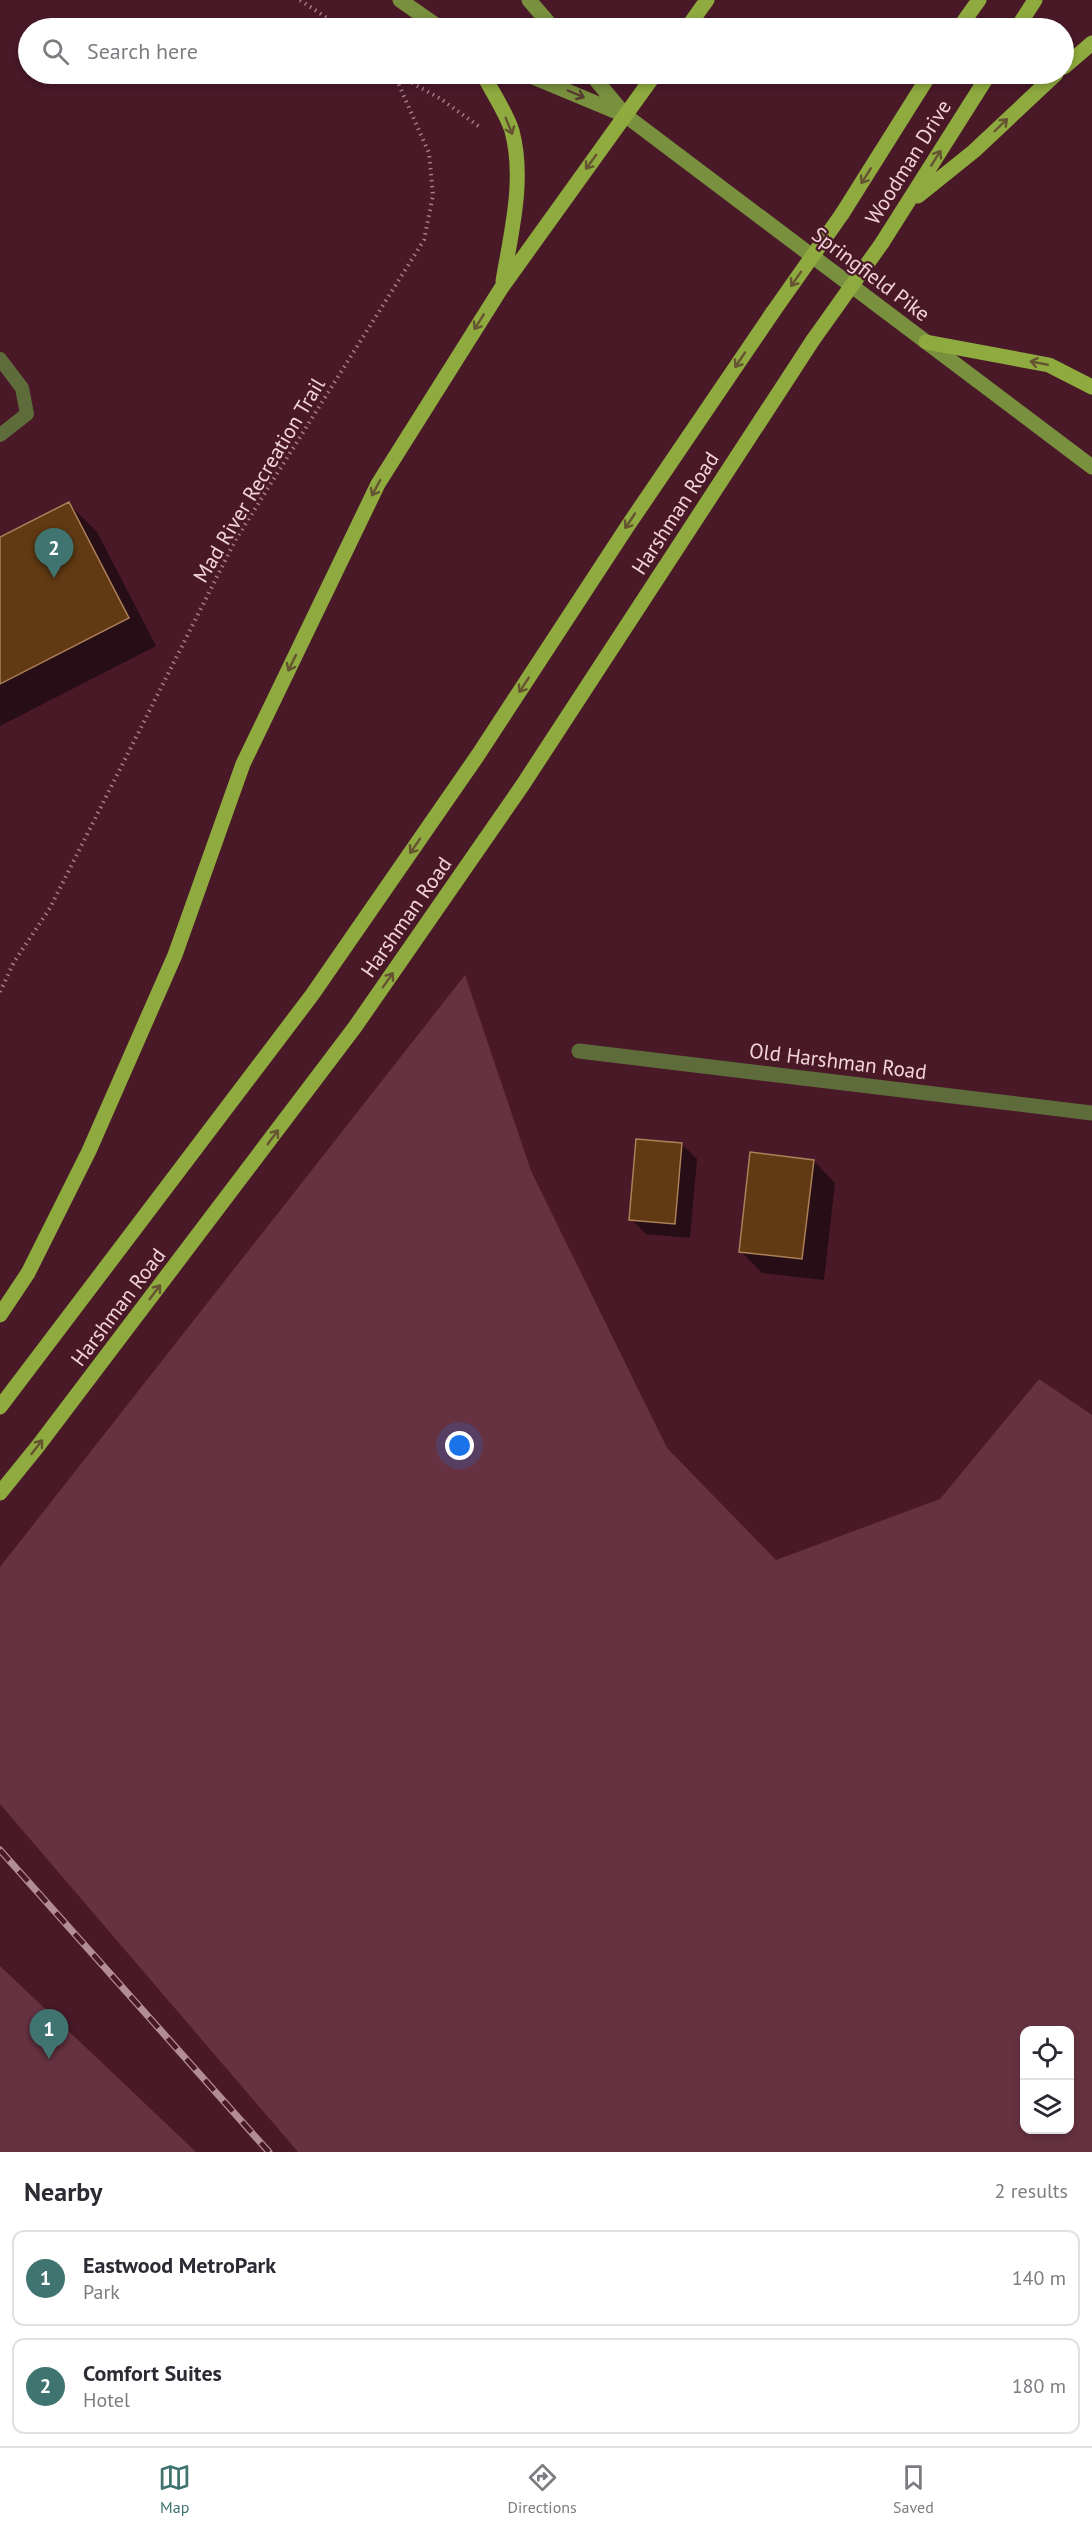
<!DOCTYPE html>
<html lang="en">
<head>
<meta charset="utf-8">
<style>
  :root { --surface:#fff; --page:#f7f7f7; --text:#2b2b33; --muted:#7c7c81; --line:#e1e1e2; --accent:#407471 }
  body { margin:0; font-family:"PT Sans",sans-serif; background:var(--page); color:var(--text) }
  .controls { position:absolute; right:18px; bottom:18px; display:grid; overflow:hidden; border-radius:12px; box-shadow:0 3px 9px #0003 }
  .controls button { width:54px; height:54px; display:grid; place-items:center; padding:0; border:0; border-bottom:2px solid var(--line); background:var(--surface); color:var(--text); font:30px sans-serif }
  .you { position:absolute; left:460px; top:1446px; width:21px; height:21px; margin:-15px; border:4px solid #fff; border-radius:50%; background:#1a73e8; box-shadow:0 0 0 9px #1a73e833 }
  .badge { display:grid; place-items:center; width:39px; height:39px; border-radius:50%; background:var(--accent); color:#fff; font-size:20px; font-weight:700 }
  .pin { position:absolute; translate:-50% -50px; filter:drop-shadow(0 2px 3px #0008) }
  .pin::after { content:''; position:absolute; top:32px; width:21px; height:18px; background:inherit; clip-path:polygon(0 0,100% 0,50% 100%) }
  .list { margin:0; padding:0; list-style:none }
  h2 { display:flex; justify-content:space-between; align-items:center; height:78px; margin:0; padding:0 24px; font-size:26px }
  h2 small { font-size:20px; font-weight:400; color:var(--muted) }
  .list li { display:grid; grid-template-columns:39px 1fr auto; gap:18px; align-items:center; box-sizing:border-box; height:96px; margin:0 12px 12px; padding:0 12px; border:2px solid var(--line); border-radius:12px }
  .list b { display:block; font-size:22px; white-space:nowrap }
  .list p { margin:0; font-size:20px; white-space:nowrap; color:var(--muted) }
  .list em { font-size:20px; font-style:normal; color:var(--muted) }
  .icon { flex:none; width:33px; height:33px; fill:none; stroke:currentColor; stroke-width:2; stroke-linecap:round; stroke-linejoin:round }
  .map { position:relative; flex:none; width:1092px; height:2152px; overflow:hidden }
  .search { position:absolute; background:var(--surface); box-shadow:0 3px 9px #0003; left:18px; right:18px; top:18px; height:66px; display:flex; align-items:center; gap:15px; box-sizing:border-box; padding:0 21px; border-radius:33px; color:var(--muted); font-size:22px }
  .sheet { height:294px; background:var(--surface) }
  nav { display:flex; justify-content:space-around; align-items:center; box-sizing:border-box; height:84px; border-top:2px solid var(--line); background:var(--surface); font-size:16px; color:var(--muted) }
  nav a { display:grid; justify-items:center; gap:3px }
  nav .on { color:var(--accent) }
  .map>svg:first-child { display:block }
  .green { fill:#663241; fill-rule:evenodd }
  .shadow { fill:#0007 }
  .building { fill:#613a13; stroke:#ab8059; stroke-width:1.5 }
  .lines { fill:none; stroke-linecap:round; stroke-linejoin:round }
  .path { stroke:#a47d87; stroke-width:4; stroke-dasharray:1.5 4.5; stroke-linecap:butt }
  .service { stroke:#5e6c3b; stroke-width:14 }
  .minor { stroke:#5e6c3b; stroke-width:15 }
  .secondary { stroke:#79903f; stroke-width:15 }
  .primary { stroke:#8fab3f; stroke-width:15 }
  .rail-casing { stroke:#b28c96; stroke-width:7 }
  .rail { stroke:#491928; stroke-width:4.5; stroke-dasharray:14; stroke-linecap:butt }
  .primary-bridge { stroke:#8fab3f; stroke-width:15 }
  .oneway { stroke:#573d2f }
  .oneway2 { stroke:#655331 }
  .labels { text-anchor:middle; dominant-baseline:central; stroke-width:4.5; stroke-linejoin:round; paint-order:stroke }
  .street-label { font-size:21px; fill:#f3d3da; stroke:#491928 }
</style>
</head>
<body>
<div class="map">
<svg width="1092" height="2152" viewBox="0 0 1092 2152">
  <rect width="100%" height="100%" fill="#491928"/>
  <path class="green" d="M465,975L531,1171L667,1448L776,1560L940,1499L1039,1379L1092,1415V2152H298L0,1804V1567ZM1024,2030H1070V2130H1024Z
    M0,1966L196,2152H0Z"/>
  <path class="shadow" d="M69,504L97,532L156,646L0,726V539Z
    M682,1144L697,1159L690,1238L646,1234L631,1219Z
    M814,1161L835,1183L824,1280L762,1273L740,1251Z"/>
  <path class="building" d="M69,502L129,618L0,684V537Z
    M636,1139L682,1143L675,1224L629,1220Z
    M750,1152L814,1160L802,1259L739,1252Z"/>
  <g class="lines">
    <path class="path" d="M300,0L342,28
      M396,74L441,99L481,128
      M0,992L14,962L50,908L236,539L424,240L433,195L429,153L394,74"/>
    <path class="service" d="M0,359L22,388L27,414L0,435"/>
    <path class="minor" d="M579,1051L1092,1113"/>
    <path class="secondary" d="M400,0L440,28
      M529,0L553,28
      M526,74L622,114
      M591,74L625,115L1092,467"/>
    <path class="primary" d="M687,28L707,0
      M959,28L979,0
      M1017,28L1035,0
      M1064,67L1092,43
      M483,74C492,92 506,112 512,131C525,180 511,233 503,281
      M918,196L974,151L1056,74
      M842,214L930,74
      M882,243L989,74
      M926,342L1049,365L1092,387
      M0,1315L28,1273L89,1151L175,955L243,764L378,484L502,287L655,74
      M0,1407L312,995L478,755L627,527L773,312
      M0,1493L38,1446L355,1027L522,786L813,340"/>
    <defs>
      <path id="rail" d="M0,1850L269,2152"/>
    </defs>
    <use href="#rail" class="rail-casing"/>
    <use href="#rail" class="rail"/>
    <path class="primary-bridge" d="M773,312L842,214
      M813,340L882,243"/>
  </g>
  <defs><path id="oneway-shaft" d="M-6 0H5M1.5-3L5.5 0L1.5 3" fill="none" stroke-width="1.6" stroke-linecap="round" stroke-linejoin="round" transform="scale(1.5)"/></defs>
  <use class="oneway" href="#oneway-shaft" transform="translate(576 94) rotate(23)"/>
  <g class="oneway2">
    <use href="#oneway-shaft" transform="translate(1001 125) rotate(-44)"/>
    <use href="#oneway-shaft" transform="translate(509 126) rotate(68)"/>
    <use href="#oneway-shaft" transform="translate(936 158) rotate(-58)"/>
    <use href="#oneway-shaft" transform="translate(591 162) rotate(126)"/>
    <use href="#oneway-shaft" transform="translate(866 176) rotate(122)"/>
    <use href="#oneway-shaft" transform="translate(796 279) rotate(125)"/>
    <use href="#oneway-shaft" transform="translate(479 322) rotate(122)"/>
    <use href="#oneway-shaft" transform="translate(740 360) rotate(124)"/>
    <use href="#oneway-shaft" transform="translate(1039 363) rotate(-169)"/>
    <use href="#oneway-shaft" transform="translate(376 488) rotate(118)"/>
    <use href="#oneway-shaft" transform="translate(630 521) rotate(124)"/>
    <use href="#oneway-shaft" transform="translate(292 663) rotate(116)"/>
    <use href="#oneway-shaft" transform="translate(524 685) rotate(123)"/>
    <use href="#oneway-shaft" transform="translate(415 846) rotate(125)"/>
    <use href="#oneway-shaft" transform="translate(388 980) rotate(-55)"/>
    <use href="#oneway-shaft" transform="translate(273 1137) rotate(-53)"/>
    <use href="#oneway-shaft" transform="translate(155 1292) rotate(-53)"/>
    <use href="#oneway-shaft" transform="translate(37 1447) rotate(-52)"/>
  </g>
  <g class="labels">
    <g class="street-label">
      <text transform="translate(908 162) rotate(-58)">Woodman Drive</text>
      <text transform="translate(871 274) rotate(37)">Springfield Pike</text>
      <text transform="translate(259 480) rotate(-59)">Mad River Recreation Trail</text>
      <text transform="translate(675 513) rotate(-57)">Harshman Road</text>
      <text transform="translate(406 917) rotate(-55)">Harshman Road</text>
      <text transform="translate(838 1061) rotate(7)">Old Harshman Road</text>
      <text transform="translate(118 1307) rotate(-53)">Harshman Road</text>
    </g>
  </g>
</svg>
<div class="controls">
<button><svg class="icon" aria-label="locate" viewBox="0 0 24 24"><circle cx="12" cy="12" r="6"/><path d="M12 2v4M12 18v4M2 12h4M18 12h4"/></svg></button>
<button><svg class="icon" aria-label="layers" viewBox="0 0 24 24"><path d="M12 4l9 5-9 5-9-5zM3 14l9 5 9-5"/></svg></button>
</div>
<div class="you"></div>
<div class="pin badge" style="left:49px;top:2059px">1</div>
<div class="pin badge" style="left:54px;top:578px">2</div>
<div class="search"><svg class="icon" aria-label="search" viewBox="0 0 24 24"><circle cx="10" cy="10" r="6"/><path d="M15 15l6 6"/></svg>Search here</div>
</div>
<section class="sheet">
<h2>Nearby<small>2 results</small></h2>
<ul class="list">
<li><span class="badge">1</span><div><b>Eastwood MetroPark</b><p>Park</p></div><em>140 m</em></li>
<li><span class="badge">2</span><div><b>Comfort Suites</b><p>Hotel</p></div><em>180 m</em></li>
</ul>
</section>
<nav>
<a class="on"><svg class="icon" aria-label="map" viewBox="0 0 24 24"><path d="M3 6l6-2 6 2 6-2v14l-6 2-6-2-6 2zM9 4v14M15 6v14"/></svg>Map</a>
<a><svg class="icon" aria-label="directions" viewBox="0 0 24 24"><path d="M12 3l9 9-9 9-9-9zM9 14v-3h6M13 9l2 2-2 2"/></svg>Directions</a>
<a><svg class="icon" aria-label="saved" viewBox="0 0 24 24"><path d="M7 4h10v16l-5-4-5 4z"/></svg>Saved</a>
</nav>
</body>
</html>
